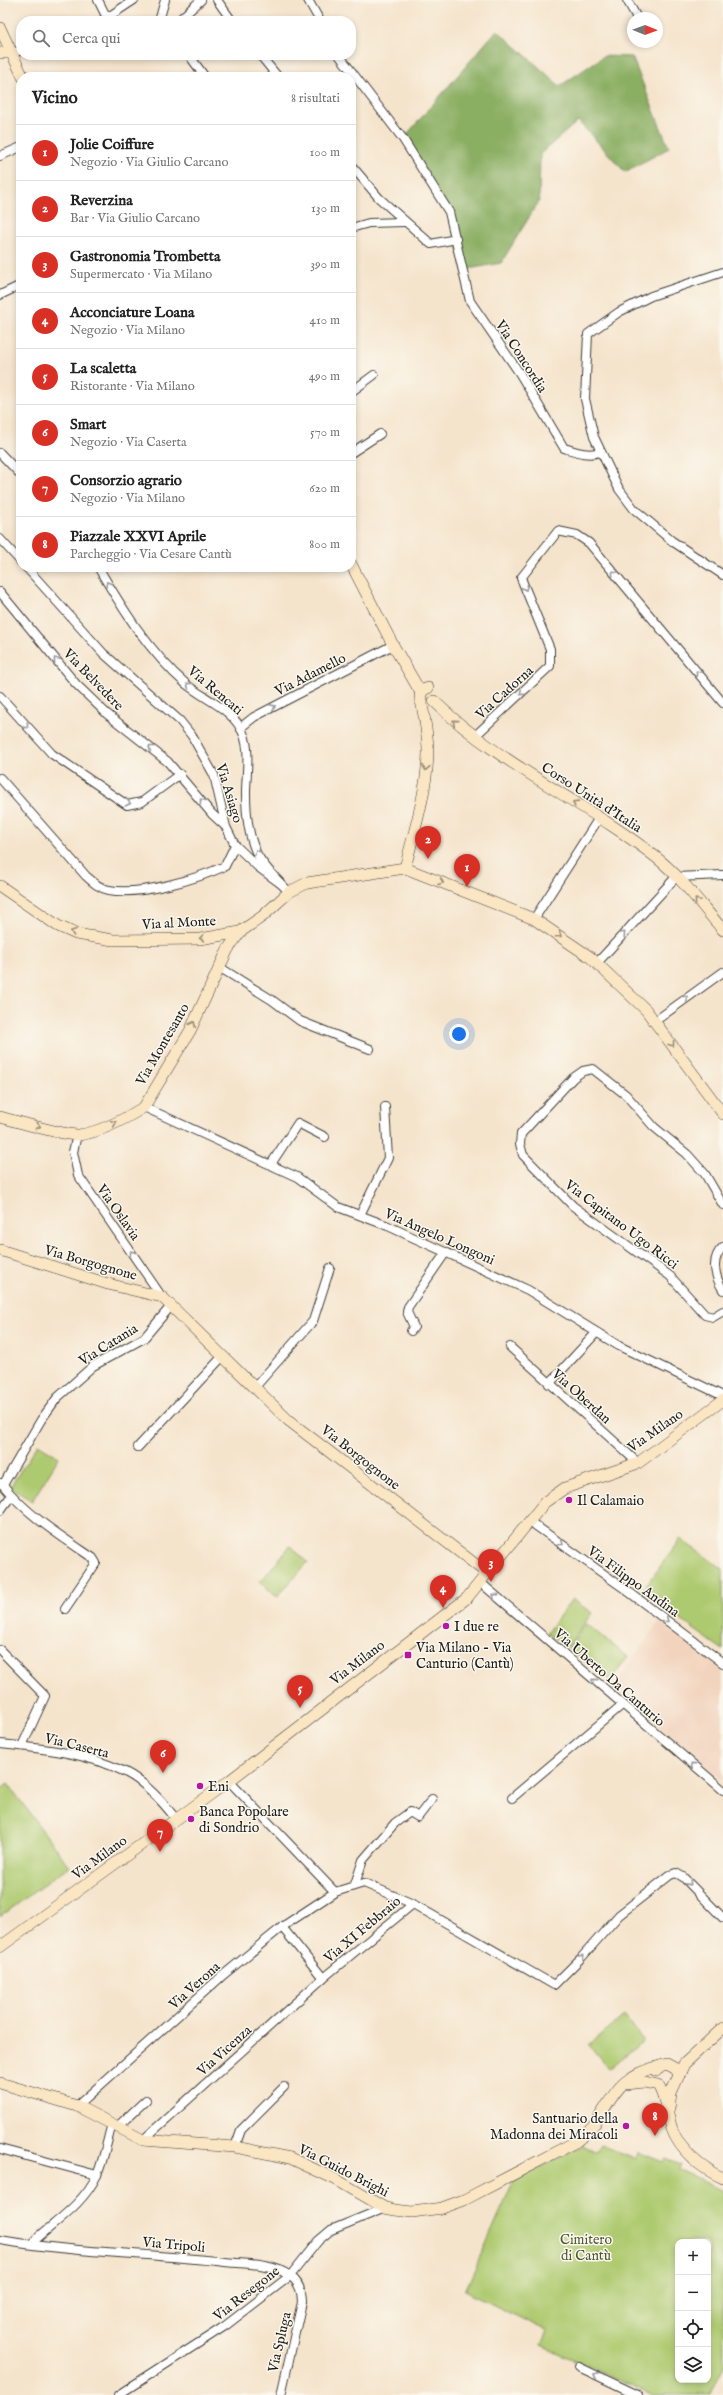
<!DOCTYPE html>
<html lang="it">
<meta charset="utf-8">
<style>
:root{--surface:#fff;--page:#f2f2f2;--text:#222;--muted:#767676;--line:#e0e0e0;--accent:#d93025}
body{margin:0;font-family:"IM FELL English",serif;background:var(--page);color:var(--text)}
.controls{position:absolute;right:12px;bottom:12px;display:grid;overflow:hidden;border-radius:8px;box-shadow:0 2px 6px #0003}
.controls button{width:36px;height:36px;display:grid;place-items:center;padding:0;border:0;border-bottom:1px solid var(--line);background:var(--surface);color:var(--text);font:20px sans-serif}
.compass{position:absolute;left:627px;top:12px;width:36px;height:36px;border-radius:50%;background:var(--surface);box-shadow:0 2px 6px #0003;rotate:91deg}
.you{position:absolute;left:459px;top:1034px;width:14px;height:14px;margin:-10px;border:3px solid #fff;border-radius:50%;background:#1a73e8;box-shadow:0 0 0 6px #1a73e833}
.badge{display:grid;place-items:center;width:26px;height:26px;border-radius:50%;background:var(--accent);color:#fff;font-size:13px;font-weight:700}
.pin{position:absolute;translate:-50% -33px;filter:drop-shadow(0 1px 2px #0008)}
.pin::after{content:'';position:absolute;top:21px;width:14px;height:12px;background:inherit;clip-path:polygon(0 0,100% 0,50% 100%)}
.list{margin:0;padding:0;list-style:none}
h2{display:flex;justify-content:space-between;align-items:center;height:52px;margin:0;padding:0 16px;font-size:17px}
h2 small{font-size:13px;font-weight:400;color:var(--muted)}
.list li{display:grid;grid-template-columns:26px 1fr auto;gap:12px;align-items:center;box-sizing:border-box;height:56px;padding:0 16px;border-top:1px solid var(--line)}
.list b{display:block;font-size:15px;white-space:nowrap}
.list p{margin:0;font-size:13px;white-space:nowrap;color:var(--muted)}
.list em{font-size:13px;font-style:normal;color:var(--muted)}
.icon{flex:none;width:22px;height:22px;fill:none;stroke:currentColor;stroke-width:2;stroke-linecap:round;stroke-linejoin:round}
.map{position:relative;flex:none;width:723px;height:2395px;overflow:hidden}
.search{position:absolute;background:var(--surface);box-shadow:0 2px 6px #0003;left:16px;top:16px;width:340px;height:44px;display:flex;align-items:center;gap:10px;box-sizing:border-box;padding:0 14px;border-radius:16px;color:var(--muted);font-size:15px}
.panel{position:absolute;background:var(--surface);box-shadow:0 2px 6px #0003;left:16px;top:72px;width:340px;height:500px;border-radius:16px}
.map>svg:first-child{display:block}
.built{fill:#f2d4be}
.green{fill:#aeca70;stroke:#657346;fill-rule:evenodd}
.forest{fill:#8aae62;stroke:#53653f}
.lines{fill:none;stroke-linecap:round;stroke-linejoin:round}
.street-casing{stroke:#3d3a36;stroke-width:10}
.secondary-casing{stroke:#3d3a36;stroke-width:12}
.street{stroke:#fff;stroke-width:8}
.secondary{stroke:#fbe6c4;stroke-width:11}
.oneway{stroke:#999}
.oneway2{stroke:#978b78}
.poi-dot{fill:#b5179e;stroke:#fbf7ec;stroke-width:1.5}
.labels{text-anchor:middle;stroke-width:3;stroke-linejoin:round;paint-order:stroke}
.street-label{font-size:14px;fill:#1c1c1c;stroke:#fbf7ec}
.poi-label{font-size:14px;fill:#1c1c1c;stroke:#fbf7ec;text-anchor:start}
.park-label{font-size:14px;fill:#4f5939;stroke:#fbf7ec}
</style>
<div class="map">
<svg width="723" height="2395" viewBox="0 0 723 2395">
<rect width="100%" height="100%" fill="#fbf7ec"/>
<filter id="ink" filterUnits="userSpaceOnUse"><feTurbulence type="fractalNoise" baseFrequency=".025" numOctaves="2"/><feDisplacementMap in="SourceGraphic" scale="8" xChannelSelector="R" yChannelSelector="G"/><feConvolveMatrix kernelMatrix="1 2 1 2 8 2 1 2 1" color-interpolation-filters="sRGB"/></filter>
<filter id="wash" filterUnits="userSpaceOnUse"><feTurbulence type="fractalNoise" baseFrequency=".012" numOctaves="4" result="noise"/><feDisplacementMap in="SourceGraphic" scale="16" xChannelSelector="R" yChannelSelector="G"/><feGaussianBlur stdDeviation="0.9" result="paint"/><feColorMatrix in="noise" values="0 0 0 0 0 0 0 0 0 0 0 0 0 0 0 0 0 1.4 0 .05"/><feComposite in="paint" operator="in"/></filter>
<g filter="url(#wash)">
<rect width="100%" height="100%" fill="#f5e4cc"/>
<path class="built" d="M659 1622 723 1670V1781L613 1688Z"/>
<g class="green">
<path d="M38 1444 59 1457 32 1501 10 1487Z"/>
<path d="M680 1539 723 1569V1650L642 1592Z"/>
<path d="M290 1546 308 1562 277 1597 260 1582Z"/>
<path d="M572 1599 592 1613 567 1647 547 1633Z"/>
<path d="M586 1624 628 1657 610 1680 568 1648Z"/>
<path d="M8 1784 69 1866 0 1917V1790Z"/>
<path d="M624 2016 644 2040 609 2069 589 2045Z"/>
<path d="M601 2145 635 2158 638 2152 663 2162 665 2158 680 2164 678 2170 723 2190V2366L710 2395H653L541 2345 547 2331 465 2291 514 2181 583 2146 597 2152ZM678 2242H708V2380H678Z"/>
</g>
<path class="forest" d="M497 30 560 86 604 56 632 57 669 148 625 172 578 121 540 154 539 201 501 263 463 270 449 212 403 139Z"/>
</g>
<g filter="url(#ink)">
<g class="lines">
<defs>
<g id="street">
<path d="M98 0 107 18"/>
<path d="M217 0 232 21"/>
<path d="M308 0 320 21"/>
<path d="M627 0 637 18"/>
<path d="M102 21 134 0"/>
<path d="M159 21 165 0"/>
<path d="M178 21 201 0"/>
<path d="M12 53 21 50"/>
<path d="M189 55 205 77"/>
<path d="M260 55 278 77"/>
<path d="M339 55 403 139 449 212 470 301 520 374 564 448C577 452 587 456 601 452"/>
<path d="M0 156 21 147"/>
<path d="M351 165 379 198 431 244 456 239"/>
<path d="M351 228 369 223 405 222"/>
<path d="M723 272 651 296 619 312 588 334 585 399 594 437 619 489 634 509 672 541 723 575"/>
<path d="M0 295 21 285"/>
<path d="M351 392 374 375"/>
<path d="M0 453 21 475"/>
<path d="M351 453 380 434"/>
<path d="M0 539 21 562"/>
<path d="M26 567 103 653 180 721 192 736 214 775 226 827 235 845 258 867 280 883"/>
<path d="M98 567C122 608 149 652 186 684 203 698 228 707 240 727 252 746 246 771 246 793 246 813 248 834 256 852 263 867 278 880 289 892"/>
<path d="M0 592 76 684 107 714 168 762 212 814 225 826"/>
<path d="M0 696 52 754 127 805 142 802 180 774"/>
<path d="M240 728 254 717 393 645"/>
<path d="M475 736 550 666V649L521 578 558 531 577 535 589 543 723 703"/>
<path d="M0 778 86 876C93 882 99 888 109 890 140 896 197 879 225 866L235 845"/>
<path d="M534 919 599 818"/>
<path d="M597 963 676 877 723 875"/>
<path d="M219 967 272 1000 300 1021 370 1049"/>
<path d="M655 1021 723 972"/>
<path d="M144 1107 297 1177 338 1207 388 1226 528 1290 619 1346 723 1396"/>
<path d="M77 1135 73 1152 78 1175 162 1297"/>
<path d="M271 1164 298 1123 325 1137"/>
<path d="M723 1205 705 1174 687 1154 654 1127 626 1095 593 1069 583 1071 573 1078 521 1134 520 1144 523 1155 573 1206 670 1276 705 1315 713 1317 723 1311"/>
<path d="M360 1215 388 1158 385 1107"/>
<path d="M723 1247C710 1259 715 1277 723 1290"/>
<path d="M411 1331 414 1327 407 1312 408 1307 446 1252"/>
<path d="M510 1347 638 1463"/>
<path d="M549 1384 596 1333"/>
<path d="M255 1387 313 1321 330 1268"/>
<path d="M138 1447 223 1356"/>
<path d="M0 1483 3 1485 41 1420 57 1398 93 1366 144 1338 171 1306"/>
<path d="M3 1485C27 1515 62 1537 93 1558L96 1563 65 1609"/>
<path d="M0 1511 11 1496"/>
<path d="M529 1521 625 1589 723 1663"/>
<path d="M481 1583 723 1790"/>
<path d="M0 1650 45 1696 22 1746"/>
<path d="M0 1744C40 1748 88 1753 125 1772 145 1782 162 1801 176 1819"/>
<path d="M229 1781 335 1892 364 1883 413 1904 554 1985 582 1957 619 1915 670 1875 676 1873 683 1877 723 1918"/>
<path d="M512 1798 622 1705"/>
<path d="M355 1884 363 1860 395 1823 410 1812 418 1817 432 1799"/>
<path d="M282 1927 323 1978 413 1904"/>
<path d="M77 2106 222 1976 282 1927 335 1892"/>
<path d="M117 2127 146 2100"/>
<path d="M143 2140 323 1978"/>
<path d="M235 2147 241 2130 284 2087"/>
<path d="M0 2149 97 2175"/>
<path d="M0 2240C74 2253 150 2253 225 2262 245 2264 273 2263 290 2276 299 2282 302 2292 302 2302L281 2395"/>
<path d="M31 2244C54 2222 83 2205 97 2175 104 2159 107 2141 112 2124"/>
<path d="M579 2367 638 2395"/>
<path d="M118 2395 225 2326 290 2276 318 2241 331 2230 385 2208"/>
</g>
<g id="secondary">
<path d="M0 28 23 77"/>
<path d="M0 53H12"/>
<path d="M351 564 393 645 421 693"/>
<path d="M434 701C499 765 586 802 657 858 682 878 702 906 723 930"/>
<path d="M405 868C414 832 427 791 428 753 428 734 424 714 420 696L423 690 428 688"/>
<path d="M0 886 58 926 76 934 113 940 200 939 240 932 263 916 289 892 307 883 405 868 534 919 590 957 646 1010 723 1114"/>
<path d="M0 1117C16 1121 65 1136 79 1135 101 1132 125 1119 144 1107L190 1031 228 949 240 932"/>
<path d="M0 1250 108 1284 162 1297 288 1420 488 1574"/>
<path d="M0 1947 229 1781 467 1598 545 1502 565 1488 638 1463 723 1400"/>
<path d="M656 2071 660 2066 667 2064 676 2069 679 2075"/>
<path d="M0 2083 77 2106 143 2140 235 2147 290 2158 335 2179 385 2208 395 2210 412 2212 442 2208 464 2200 577 2141C615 2112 604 2079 660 2066"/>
<path d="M625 2084 645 2082 658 2085C666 2099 667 2114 672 2129 680 2151 702 2169 723 2178"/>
<path d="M669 2109 671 2093 684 2064 723 2028"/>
</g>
</defs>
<use href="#street" class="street-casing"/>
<use href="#secondary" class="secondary-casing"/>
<use href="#street" class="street"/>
<use href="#secondary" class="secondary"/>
</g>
<defs><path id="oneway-chevron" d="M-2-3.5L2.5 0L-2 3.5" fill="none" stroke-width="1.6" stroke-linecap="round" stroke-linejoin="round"/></defs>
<g class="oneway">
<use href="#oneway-chevron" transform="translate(614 573) rotate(-130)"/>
<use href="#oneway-chevron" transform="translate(108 584) rotate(-120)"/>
<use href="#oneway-chevron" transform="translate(525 588) rotate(67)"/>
<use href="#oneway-chevron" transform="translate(56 660) rotate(-130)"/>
<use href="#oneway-chevron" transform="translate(698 673) rotate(-129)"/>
<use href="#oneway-chevron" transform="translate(189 685) rotate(-143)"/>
<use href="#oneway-chevron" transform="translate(522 693) rotate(138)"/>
<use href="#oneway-chevron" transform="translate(273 707) rotate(-27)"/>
<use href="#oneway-chevron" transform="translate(26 726) rotate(47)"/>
<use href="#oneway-chevron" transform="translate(151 748) rotate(-141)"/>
<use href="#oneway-chevron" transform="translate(202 801) rotate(-128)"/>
<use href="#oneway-chevron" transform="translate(128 803) rotate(13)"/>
<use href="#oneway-chevron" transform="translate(257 852) rotate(-117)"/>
<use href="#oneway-chevron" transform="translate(623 934) rotate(-47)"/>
<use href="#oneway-chevron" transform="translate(686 998) rotate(-36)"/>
<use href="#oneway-chevron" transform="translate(132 1253) rotate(-125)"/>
<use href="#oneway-chevron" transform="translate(561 1543) rotate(35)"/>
<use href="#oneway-chevron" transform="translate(495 1596) rotate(-139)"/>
<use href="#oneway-chevron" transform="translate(666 1620) rotate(37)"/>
<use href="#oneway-chevron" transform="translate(594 1681) rotate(-139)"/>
<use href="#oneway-chevron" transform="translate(693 1765) rotate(-140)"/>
<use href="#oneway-chevron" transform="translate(689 1883) rotate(48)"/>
<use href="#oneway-chevron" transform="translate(582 1957) rotate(-47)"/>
<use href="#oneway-chevron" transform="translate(596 2375) rotate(-155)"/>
</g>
<g class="oneway2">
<use href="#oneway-chevron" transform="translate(455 722) rotate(-140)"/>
<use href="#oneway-chevron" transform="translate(426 768) rotate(99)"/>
<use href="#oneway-chevron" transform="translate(575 803) rotate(-148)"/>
<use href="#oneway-chevron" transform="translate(441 882) rotate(22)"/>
<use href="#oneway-chevron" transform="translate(697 901) rotate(-131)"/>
<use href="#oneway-chevron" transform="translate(73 932) rotate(-160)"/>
<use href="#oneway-chevron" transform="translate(559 935) rotate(35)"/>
<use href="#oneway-chevron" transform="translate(202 938) rotate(174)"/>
<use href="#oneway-chevron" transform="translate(193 1024) rotate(-65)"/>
<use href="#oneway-chevron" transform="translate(672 1044) rotate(54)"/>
<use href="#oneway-chevron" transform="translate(114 1123) rotate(-25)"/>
<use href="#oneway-chevron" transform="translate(38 1126) rotate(13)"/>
</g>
</g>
<g class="poi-dot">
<circle cx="569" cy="1500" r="4"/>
<circle cx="446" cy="1626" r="4"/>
<rect x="404" y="1651" width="8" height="8" rx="2"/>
<circle cx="200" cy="1786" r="4"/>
<circle cx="191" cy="1819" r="4"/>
<circle cx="626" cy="2126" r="4"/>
</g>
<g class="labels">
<g class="street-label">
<text transform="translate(522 356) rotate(57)" y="5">Via Concordia</text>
<text transform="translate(310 674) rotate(-27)" y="5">Via Adamello</text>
<text transform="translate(94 679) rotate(46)" y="5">Via Belvedere</text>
<text transform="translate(216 690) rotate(40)" y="5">Via Rencati</text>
<text transform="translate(504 692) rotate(-42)" y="5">Via Cadorna</text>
<text transform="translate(230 793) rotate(73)" y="5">Via Asiago</text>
<text transform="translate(592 797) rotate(33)" y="5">Corso Unità d'Italia</text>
<text transform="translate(179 922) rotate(-3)" y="5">Via al Monte</text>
<text transform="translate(162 1044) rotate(-60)" y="5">Via Montesanto</text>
<text transform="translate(119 1212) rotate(55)" y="5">Via Oslavia</text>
<text transform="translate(622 1224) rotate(37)" y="5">Via Capitano Ugo Ricci</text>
<text transform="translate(440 1236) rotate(24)" y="5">Via Angelo Longoni</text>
<text transform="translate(91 1262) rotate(16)" y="5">Via Borgognone</text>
<text transform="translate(108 1344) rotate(-32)" y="5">Via Catania</text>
<text transform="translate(582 1396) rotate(42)" y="5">Via Oberdan</text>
<text transform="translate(655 1430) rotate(-35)" y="5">Via Milano</text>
<text transform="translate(361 1457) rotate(38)" y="5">Via Borgognone</text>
<text transform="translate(634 1581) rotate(36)" y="5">Via Filippo Andina</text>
<text transform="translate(357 1662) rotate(-37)" y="5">Via Milano</text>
<text transform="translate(610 1677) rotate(41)" y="5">Via Uberto Da Canturio</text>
<text transform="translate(77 1745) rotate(14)" y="5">Via Caserta</text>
<text transform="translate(99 1857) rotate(-36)" y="5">Via Milano</text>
<text transform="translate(362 1929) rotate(-40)" y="5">Via XI Febbraio</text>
<text transform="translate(194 1985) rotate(-42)" y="5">Via Verona</text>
<text transform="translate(224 2050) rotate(-42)" y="5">Via Vicenza</text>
<text transform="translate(344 2170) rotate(27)" y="5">Via Guido Brighi</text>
<text transform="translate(174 2244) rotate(5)" y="5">Via Tripoli</text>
<text transform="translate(246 2293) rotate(-38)" y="5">Via Resegone</text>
<text transform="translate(279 2342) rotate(-77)" y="5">Via Spluga</text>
</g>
<g class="poi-label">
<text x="577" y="1505">Il Calamaio</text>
<text x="454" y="1631">I due re</text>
<text x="416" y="1652">Via Milano - Via<tspan x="416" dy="16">Canturio (Cantù)</tspan></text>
<text x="208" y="1791">Eni</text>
<text x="199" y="1816">Banca Popolare<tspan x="199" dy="16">di Sondrio</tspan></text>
<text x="618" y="2123" text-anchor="end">Santuario della<tspan x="618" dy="16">Madonna dei Miracoli</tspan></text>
</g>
<g class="park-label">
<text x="586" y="2244">Cimitero<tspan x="586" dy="16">di Cantù</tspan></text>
</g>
</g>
</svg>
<div class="controls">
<button>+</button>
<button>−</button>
<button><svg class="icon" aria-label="locate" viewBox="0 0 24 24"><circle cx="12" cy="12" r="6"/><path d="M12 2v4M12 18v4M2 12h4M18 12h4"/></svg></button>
<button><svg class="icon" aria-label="layers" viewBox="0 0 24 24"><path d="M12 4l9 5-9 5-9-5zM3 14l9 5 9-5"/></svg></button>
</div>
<svg class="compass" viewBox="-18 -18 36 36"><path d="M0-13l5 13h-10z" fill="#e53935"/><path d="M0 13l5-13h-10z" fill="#767676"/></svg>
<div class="you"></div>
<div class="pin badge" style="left:467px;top:887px">1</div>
<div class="pin badge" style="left:428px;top:859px">2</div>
<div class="pin badge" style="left:491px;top:1582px">3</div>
<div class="pin badge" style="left:443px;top:1608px">4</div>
<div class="pin badge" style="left:300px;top:1708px">5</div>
<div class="pin badge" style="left:163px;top:1773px">6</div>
<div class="pin badge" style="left:160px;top:1852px">7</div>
<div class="pin badge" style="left:655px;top:2136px">8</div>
<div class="search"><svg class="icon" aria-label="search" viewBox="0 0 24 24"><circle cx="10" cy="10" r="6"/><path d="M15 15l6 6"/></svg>Cerca qui</div>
<section class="panel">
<h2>Vicino<small>8 risultati</small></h2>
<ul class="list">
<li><span class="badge">1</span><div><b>Jolie Coiffure</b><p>Negozio · Via Giulio Carcano</p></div><em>100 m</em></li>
<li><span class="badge">2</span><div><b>Reverzina</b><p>Bar · Via Giulio Carcano</p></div><em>130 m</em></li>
<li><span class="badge">3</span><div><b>Gastronomia Trombetta</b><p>Supermercato · Via Milano</p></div><em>390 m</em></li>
<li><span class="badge">4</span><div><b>Acconciature Loana</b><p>Negozio · Via Milano</p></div><em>410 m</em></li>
<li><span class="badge">5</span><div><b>La scaletta</b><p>Ristorante · Via Milano</p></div><em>490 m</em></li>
<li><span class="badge">6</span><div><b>Smart</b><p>Negozio · Via Caserta</p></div><em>570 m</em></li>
<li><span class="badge">7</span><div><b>Consorzio agrario</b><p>Negozio · Via Milano</p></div><em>620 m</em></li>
<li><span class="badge">8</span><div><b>Piazzale XXVI Aprile</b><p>Parcheggio · Via Cesare Cantù</p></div><em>800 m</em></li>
</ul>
</section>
</div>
